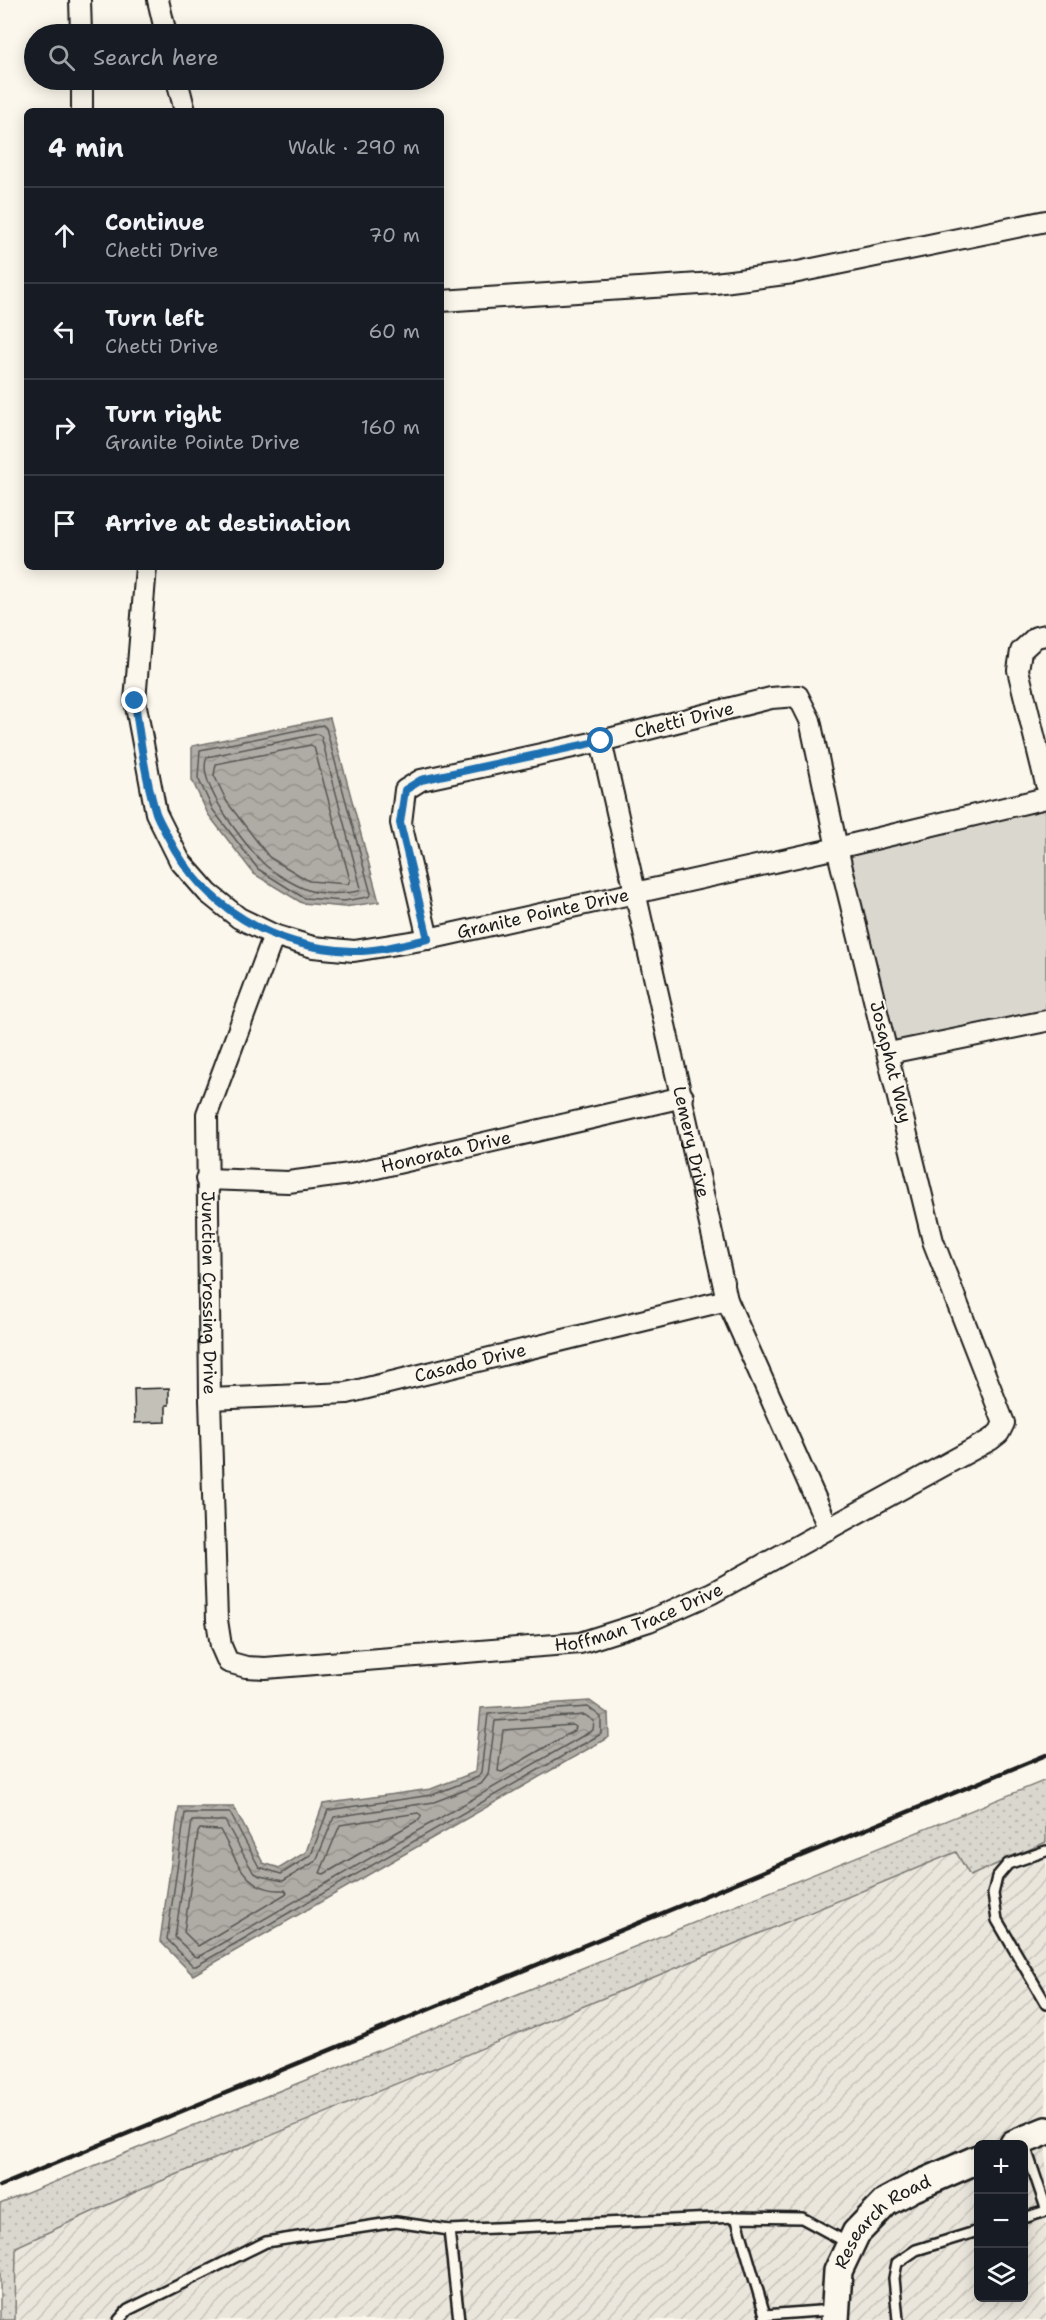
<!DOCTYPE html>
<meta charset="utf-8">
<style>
:root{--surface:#171b24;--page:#20242c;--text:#f1f3f6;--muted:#9ea1a6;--line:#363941}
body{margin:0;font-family:"Shantell Sans",sans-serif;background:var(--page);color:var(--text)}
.controls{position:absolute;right:18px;bottom:18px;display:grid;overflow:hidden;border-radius:9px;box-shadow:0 3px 15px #0003}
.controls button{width:54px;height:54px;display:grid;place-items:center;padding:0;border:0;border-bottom:2px solid var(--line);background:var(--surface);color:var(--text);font:30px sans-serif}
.stop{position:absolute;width:18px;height:18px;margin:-14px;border:4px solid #1f6fb2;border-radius:50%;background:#fff}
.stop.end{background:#1f6fb2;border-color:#fff;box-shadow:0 2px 6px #0008}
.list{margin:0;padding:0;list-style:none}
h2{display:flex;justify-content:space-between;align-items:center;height:78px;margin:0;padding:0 24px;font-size:26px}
h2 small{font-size:20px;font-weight:400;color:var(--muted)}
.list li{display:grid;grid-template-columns:39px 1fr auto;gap:18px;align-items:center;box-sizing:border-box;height:96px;padding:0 24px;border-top:2px solid var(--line)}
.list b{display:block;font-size:22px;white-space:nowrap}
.list p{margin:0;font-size:20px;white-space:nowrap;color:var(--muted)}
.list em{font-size:20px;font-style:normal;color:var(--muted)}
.icon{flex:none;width:33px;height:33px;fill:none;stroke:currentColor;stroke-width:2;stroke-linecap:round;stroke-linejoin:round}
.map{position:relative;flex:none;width:1046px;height:2320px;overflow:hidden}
.search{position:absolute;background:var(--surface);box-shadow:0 3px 15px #0003;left:24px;top:24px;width:420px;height:66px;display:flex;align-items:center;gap:15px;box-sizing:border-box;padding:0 21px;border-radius:33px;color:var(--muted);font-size:22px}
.panel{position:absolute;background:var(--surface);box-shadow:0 3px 15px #0003;left:24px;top:108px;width:420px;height:462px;border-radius:9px}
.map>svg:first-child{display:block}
.industrial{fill:url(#industrial-furrows);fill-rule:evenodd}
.grass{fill:url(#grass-dots);stroke:#7b7a75;stroke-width:1.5}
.park{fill:#dad7ce;stroke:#7b7a75;stroke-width:1.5}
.water{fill:url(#water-waves);stroke:#74726e;stroke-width:1.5}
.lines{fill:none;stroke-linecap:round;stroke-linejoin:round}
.shore{stroke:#575653;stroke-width:1.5}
.building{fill:#c3c0b8;stroke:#1c1c1c;stroke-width:1.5}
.lane-casing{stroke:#1c1c1c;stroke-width:14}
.street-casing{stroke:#1c1c1c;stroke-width:24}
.secondary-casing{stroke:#1c1c1c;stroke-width:32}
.lane{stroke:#fbf7ec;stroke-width:9}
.street{stroke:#fbf7ec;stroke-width:20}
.secondary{stroke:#fbf7ec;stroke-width:27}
.rail{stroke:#1c1c1c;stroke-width:4.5}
.route{stroke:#1f6fb2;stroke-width:8}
.labels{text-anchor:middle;stroke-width:4.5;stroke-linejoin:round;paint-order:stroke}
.street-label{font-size:18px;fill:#1c1c1c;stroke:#fbf7ec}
</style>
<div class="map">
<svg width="1046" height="2320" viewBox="0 0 1046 2320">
<defs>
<pattern id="industrial-furrows" width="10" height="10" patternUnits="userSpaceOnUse" patternTransform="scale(1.5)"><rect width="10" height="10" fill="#eae6dc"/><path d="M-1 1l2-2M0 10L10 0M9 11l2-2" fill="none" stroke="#c8c5bc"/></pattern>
<pattern id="grass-dots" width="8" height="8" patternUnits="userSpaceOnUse" patternTransform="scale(1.5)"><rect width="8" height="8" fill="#dad7ce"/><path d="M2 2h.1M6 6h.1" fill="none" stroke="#bab8b0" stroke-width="1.8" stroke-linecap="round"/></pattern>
<pattern id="water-waves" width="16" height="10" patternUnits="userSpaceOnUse" patternTransform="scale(1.5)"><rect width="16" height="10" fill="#afaca5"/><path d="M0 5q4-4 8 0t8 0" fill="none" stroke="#96938d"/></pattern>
</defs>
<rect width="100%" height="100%" fill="#fbf7ec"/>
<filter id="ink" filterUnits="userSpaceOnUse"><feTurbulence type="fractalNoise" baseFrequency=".0167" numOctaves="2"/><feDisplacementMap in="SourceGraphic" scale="12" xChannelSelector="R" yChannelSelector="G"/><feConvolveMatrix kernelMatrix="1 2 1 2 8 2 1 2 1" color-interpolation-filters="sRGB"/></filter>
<g filter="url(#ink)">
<path class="industrial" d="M1046 1842V2320H15L16 2247 142 2189 956 1851 970 1876ZM978 2144H1024V2298H978Z"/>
<path class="grass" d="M1046 1780V1842L970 1876 956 1852 142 2189 16 2247 15 2320H0V2204Z"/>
<path class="park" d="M1046 798V1021L889 1053 837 848Z"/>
<g class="water">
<path d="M330 718 379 902 344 907 302 903 254 874 208 814 192 780V746Z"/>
<path d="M590 1701 608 1714 609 1737 193 1975 160 1941 179 1807H234L263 1863 280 1868 306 1852 323 1804 431 1789 475 1772 481 1708Z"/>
</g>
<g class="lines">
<g class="shore">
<path d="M323 725 326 728 371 894 368 897 344 901 304 898 258 869 213 810 198 778 200 750Z"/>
<path d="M317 734 321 736 361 888 359 891C345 894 318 895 305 889 293 884 270 871 262 862 244 843 195 782 207 757Z"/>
<path d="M311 745 314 747 350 880 348 884 309 881 269 857 227 802 214 775 216 764Z"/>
<path d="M588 1707 601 1717V1734L196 1966H193L167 1939 185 1813H230L259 1867 281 1874 311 1855 328 1810 432 1795 478 1777 481 1772 488 1714Z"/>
<path d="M585 1715 594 1721 593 1730 198 1957 194 1956 175 1937 192 1821H225L253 1872 260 1876 283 1881 316 1861 334 1817 434 1802 481 1784 488 1775 495 1721Z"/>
<path d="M573 1725 576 1727 575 1730 502 1772 498 1771 503 1730Z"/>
<path d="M418 1813 421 1815 420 1819 324 1874 320 1873 340 1825Z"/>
<path d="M200 1829 220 1830C237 1860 244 1892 285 1890L287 1893 198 1946 184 1932 198 1832Z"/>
</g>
</g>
<path class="building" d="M169 1388V1405H166V1422L135 1423 134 1389Z"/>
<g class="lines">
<defs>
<g id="lane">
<path d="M1046 1851 1008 1864 997 1877 993 1894 997 1920 1046 2004"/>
<path d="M1024 2143 1046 2208"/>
<path d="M1024 2218 1046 2211"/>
<path d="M449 2230 459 2320"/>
<path d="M765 2315 736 2217 802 2218 848 2243"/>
<path d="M119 2320 128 2310 266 2242 396 2222 449 2230 736 2217"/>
<path d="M765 2320V2315L832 2310"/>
<path d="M898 2320 894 2278 897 2263 916 2250 978 2231"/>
</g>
<g id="street">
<path d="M80 0 81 34"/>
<path d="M158 0 166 34"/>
<path d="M82 80V111"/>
<path d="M177 80 185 111"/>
<path d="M441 301 715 283 793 273 1046 221"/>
<path id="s1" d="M146 567 135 701 156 813 180 861 208 893 239 918 274 935 313 947 354 951 428 939 837 848 1046 798"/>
<path d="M1046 635 1036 637 1021 651 1018 670 1046 784"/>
<path id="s2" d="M601 741 727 1300 829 1529"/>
<path id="s3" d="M274 935 207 1114 210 1399 217 1620 221 1646 228 1662 246 1667 265 1668 580 1643 649 1621 712 1593 990 1440 999 1433 1004 1423 933 1241 837 848 810 720 798 696 771 698 601 741 421 780 405 790 401 823 428 939"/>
<path d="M889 1053 1046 1021"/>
<path id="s4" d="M206 1179 288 1182 350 1174 683 1097"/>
<path id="s5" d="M210 1399 347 1393 727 1300"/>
</g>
<g id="secondary">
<path d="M1014 2144 1046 2131"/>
<path id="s6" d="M835 2320 838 2271 856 2233 886 2202 912 2188 978 2159"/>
</g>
</defs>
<use href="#lane" class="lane-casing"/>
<use href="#street" class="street-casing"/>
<use href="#secondary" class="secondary-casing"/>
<use href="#lane" class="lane"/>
<use href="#street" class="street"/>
<use href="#secondary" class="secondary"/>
<path class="rail" d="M0 2186 1046 1755"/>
</g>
</g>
<g class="lines" filter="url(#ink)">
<path class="route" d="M135 701C139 734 146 781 156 813 159 821 164 829 168 837 204 908 273 948 352 951 377 952 404 944 428 939L400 823 405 790 421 780 601 741"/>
</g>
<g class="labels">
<g class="street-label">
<text transform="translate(684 720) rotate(-14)" y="6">Chetti Drive</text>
<text dy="6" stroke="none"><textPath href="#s1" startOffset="698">Granite Pointe Drive</textPath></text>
<text transform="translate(891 1062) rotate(76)" y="6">Josaphat Way</text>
<text dy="6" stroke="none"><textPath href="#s2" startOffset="411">Lemery Drive</textPath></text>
<text dy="6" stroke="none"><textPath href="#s4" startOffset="243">Honorata Drive</textPath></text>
<text dy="6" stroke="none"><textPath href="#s3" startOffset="370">Junction Crossing Drive</textPath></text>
<text dy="6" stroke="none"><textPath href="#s5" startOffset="264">Casado Drive</textPath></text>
<text dy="6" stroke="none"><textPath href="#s3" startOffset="1158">Hoffman Trace Drive</textPath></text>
<text dy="6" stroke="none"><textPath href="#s6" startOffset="118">Research Road</textPath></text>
</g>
</g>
</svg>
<div class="controls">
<button>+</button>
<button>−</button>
<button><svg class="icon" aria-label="layers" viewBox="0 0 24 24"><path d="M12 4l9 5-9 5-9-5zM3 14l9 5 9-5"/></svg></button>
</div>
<div class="stop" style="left:601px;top:741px"></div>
<div class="stop end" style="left:135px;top:701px"></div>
<div class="search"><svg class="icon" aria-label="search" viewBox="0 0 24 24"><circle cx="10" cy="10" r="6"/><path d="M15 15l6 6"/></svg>Search here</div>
<section class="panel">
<h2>4 min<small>Walk · 290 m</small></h2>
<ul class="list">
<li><svg class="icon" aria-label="ahead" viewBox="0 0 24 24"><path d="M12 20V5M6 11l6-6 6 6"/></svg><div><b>Continue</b><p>Chetti Drive</p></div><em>70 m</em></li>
<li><svg class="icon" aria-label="left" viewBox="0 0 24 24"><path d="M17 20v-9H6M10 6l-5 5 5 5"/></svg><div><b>Turn left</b><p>Chetti Drive</p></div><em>60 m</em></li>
<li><svg class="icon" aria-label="right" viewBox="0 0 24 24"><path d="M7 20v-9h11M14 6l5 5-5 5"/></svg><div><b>Turn right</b><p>Granite Pointe Drive</p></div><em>160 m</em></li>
<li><svg class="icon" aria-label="arrive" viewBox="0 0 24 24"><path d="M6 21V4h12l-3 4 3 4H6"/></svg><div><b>Arrive at destination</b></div></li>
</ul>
</section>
</div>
